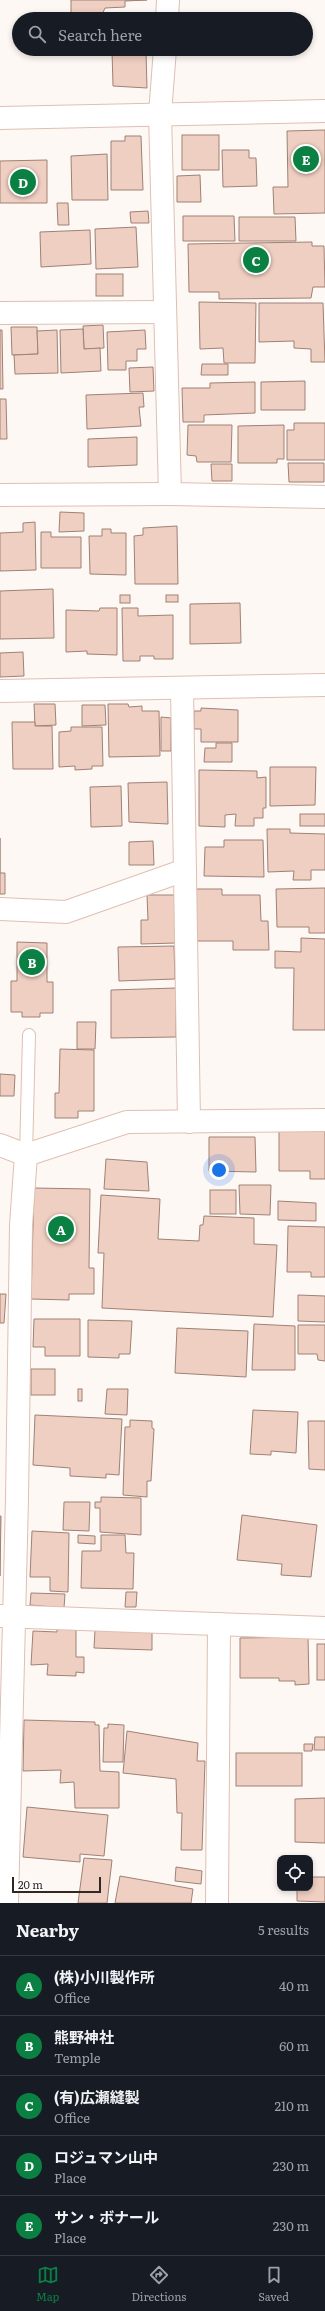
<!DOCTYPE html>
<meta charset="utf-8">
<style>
:root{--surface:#171b24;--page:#20242c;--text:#f1f3f6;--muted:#9ea1a6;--line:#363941;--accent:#0b8043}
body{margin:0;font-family:Literata,"Noto Sans JP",serif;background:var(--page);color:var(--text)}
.controls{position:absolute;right:12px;bottom:12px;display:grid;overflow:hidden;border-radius:8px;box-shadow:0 2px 6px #0003}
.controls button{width:36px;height:36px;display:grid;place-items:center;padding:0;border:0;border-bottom:1px solid var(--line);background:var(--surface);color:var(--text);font:20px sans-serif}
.scale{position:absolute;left:12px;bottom:10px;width:89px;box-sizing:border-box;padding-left:4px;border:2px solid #332722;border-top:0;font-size:11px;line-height:14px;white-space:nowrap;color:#332722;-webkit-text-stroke:3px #fff;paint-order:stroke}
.you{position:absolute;left:219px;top:1170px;width:14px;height:14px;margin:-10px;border:3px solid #fff;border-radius:50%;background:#1a73e8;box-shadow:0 0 0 6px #1a73e833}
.badge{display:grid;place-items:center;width:26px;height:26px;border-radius:50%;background:var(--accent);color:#fff;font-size:13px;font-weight:700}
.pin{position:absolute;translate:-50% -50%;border:2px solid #fff;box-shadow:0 1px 4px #0006}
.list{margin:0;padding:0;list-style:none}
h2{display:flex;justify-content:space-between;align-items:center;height:52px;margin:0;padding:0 16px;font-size:17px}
h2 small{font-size:13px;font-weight:400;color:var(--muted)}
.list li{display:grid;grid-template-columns:26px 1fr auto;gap:12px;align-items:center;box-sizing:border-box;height:60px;padding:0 16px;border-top:1px solid var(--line)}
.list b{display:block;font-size:15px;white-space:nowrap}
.list p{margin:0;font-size:13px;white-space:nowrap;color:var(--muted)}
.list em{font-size:13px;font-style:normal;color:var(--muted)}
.icon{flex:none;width:22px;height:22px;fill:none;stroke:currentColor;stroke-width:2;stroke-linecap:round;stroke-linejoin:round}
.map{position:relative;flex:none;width:325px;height:1903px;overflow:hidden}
.search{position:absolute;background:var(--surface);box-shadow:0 2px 6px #0003;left:12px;right:12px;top:12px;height:44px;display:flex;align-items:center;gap:10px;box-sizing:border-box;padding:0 14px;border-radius:22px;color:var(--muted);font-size:15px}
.sheet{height:352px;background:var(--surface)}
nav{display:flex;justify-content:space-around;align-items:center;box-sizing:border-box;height:56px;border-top:1px solid var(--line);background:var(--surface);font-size:11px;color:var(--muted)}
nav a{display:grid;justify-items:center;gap:2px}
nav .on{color:var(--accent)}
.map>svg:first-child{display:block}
.building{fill:#efcfc1;stroke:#9f8175}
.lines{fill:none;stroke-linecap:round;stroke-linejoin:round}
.lane-casing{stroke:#dfbfb2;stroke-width:14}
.street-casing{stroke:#dfbfb2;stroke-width:24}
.lane{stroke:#fff;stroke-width:12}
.street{stroke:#fff;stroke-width:22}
</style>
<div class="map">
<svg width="325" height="1903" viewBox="0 0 325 1903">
<rect width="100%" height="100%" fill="#fef8f5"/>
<g class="building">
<path d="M71 0H147L125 1V7L105 8 100 19H71Z"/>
<path d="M112 51H146L147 88 113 86Z"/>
<path d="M325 130V213L274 214 273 187H288L287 131Z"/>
<rect x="182" y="135" width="37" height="35"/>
<path d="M125 136H141L143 190H111V141H125Z"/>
<path d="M222 150H249V158H256L257 186 223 187Z"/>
<path d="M107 154 108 200H72L71 156Z"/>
<path d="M47 160V203H0V161Z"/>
<path d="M200 175 201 202H177V176Z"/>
<path d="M57 203H68L69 225H58Z"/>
<path d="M148 211 149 223H131L130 212Z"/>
<path d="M183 216H234L235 241H183Z"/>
<path d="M239 217H295L296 241H239Z"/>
<path d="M136 227 138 267 96 269 95 229Z"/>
<path d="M90 230 91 264 41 267 40 232Z"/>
<path d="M312 242V246H324L325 287H313L311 298 219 299V292H189L188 244Z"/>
<rect x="96" y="274" width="27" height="22"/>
<path d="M199 302 256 303 255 363H224L223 348 200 349Z"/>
<path d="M259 303H323L325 362H311V349L294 348V341L259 342Z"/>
<path d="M103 325 104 348 84 349 83 326Z"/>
<path d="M11 327H37L38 354 12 355Z"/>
<path d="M83 329 84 349 100 348 101 371 61 373 60 330Z"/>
<path d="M0 330H2L3 389H0Z"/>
<path d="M57 330 58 373 15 374 14 355 38 354 37 331Z"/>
<path d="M145 330 146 349H137V361H126V370H108L107 332Z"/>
<path d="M202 364H228V375H201Z"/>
<path d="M153 367 154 391 130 392 129 368Z"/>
<path d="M305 381V410H261V382Z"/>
<path d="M255 382V413L204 415V422H183L182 388H210V383Z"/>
<path d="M143 393 144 407H139L141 426 87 429 86 395Z"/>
<path d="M0 399H6L7 439H0Z"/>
<path d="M294 423H325V460H287V430H294Z"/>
<path d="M188 425H232L231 462H197L196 456 187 455Z"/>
<path d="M284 425V459H277V463H238V426Z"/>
<path d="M137 437V465L88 467V439Z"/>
<path d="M288 463H324V482H289Z"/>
<path d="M211 464H232V481H212Z"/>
<path d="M60 512 84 513V531L59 532Z"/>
<path d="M35 522 36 570 0 571V533L23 532V523Z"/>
<path d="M177 526 178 584H135L134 536 143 535V528Z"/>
<path d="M102 529H111V533H126V575L90 574 89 536H102Z"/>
<path d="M41 532H51V537H81V568H41Z"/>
<path d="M53 589 54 638 0 639V591Z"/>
<rect x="120" y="595" width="10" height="8"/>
<rect x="166" y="595" width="12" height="7"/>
<path d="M240 603 241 643 190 644V604Z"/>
<path d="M100 608H117V655L87 654V651L66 652V610L99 611Z"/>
<path d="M122 608H138V616L173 615V659H154V656H140V661H123Z"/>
<path d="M23 652 24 676 0 677V653Z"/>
<path d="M34 704H55L56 725 35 726Z"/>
<path d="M108 704H128L129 707 142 706V711H159L160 756 109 757Z"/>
<path d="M82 705H105L106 725 82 726Z"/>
<path d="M201 708 238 710V742H201V729H194V711H201Z"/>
<path d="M161 717 171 718V751H161Z"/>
<path d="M12 722H35V726H52L53 769H13Z"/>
<path d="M71 727H102L103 766H92V769L75 770V766L59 767V732L71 731Z"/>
<path d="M216 743H232V762H204L205 748H216Z"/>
<path d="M270 767H316L315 805 270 806Z"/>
<path d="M199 770 257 771V778L266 777V808H263V818H254V826H235L236 814 225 815V827L199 826Z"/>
<path d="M167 782 168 824 129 822 128 783Z"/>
<path d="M121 786 122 826 91 827 90 787Z"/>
<rect x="300" y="814" width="25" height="12"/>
<path d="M267 829H290V833L325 834V870H311V880H293L294 871 268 872Z"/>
<path d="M0 838V873H5V894H0Z"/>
<path d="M224 840H263L264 877 204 876 205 847H224Z"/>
<path d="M153 841 154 865H129V842Z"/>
<path d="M325 888V933H309V927H277L276 889Z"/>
<path d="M196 889H222V895H260L261 921H268L269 950H233V941H197Z"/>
<path d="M147 895H176V943L141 944V920H148Z"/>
<path d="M301 938 325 939V1030H293L294 968H275V951L301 952Z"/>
<path d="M17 942 47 943V982H53V1013H40V1017H22V1012H11V981H17Z"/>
<path d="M174 946 175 979 119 981 118 947Z"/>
<path d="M176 988V1037L111 1038V990Z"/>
<path d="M77 1022H96L95 1049H77Z"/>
<path d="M60 1049 94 1050V1111H78V1118H55V1093H59Z"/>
<path d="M0 1074 15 1075 14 1096H0Z"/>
<path d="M279 1130H325V1179H310V1171H279Z"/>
<path d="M209 1137H255L256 1172 209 1171Z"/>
<path d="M106 1159 147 1162 149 1191 104 1189Z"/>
<path d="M239 1185H271L270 1215 240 1214Z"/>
<path d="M34 1188 90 1189 89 1268H94V1294H69V1300L31 1299Z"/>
<rect x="210" y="1190" width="26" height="24"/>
<path d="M101 1195 160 1199 158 1239 199 1241 200 1225H203L204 1216 254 1218V1244L277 1245 273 1317 102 1308 104 1253H98Z"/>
<path d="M278 1201 316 1203V1221L278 1220Z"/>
<path d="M288 1226 325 1227V1277H311V1272H287Z"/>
<path d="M0 1294H6L4 1323H0Z"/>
<path d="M298 1295 325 1296V1322L298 1321Z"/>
<path d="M34 1319H80V1356H45V1347H33Z"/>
<path d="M88 1320 132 1321 130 1354H119V1358L88 1357Z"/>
<path d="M254 1324 295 1326V1370H252Z"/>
<path d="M298 1325H325V1361L318 1360 317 1354H298Z"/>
<path d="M177 1328 248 1331 246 1377 175 1373Z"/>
<rect x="31" y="1369" width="24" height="26"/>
<rect x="78" y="1389" width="4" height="12"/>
<path d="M107 1389H128L127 1415 105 1414Z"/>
<path d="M253 1410 298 1412 296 1453 271 1451V1455L250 1454Z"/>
<path d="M35 1415 122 1419 119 1475 106 1474V1478L70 1476V1468L33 1465Z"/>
<path d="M130 1420 152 1421V1428L154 1429 151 1481H147V1497L123 1495 125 1427H130Z"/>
<path d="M308 1421H325V1470L309 1469Z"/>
<path d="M101 1497 141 1498V1535L100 1532V1508H95V1502H101Z"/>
<path d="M64 1502H90L89 1531 63 1530Z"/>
<path d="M242 1515 317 1525 311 1577 281 1575 282 1564 237 1560Z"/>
<path d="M0 1516H1L0 1576Z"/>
<path d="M32 1531 69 1533 68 1592 50 1591V1577H30Z"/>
<path d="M78 1535 95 1536V1544L78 1543Z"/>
<path d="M101 1535H125L126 1553H134L133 1589 81 1588 82 1551H101Z"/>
<path d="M126 1592H137L136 1607H125Z"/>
<path d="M31 1593 65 1594 64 1608 30 1605Z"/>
<path d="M57 1627H76V1657H84V1673L76 1672V1676L47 1675 48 1664 31 1665 33 1631 57 1632Z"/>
<path d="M95 1630 152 1632V1650L94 1648Z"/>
<path d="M308 1637 309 1684 295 1685V1681H279V1678H240V1638Z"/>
<rect x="317" y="1644" width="8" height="36"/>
<path d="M24 1720 95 1722V1725H99L100 1771 119 1772V1808H75L74 1782 60 1783 61 1770 23 1771Z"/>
<path d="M108 1724 124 1725 123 1762H103L104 1728H108Z"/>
<path d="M127 1731 198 1743 197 1761H205L202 1850H181L182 1813H177L176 1779 123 1773Z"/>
<path d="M315 1737H325V1750H314Z"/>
<path d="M304 1744H313L312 1751H304Z"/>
<rect x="236" y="1753" width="66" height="33"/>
<path d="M325 1798V1843L295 1842V1799Z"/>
<path d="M27 1807 108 1815 104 1856 80 1854V1862L23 1857Z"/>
<path d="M84 1858 112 1860 107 1903H78Z"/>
<path d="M176 1867 202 1871 201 1884 175 1881Z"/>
<path d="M120 1876 193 1889 191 1903H115Z"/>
<path d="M310 1877H325V1902L297 1901V1888H310Z"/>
</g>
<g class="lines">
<defs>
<path id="lane" d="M26 1155 29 1035"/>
<g id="street">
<path d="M167 19 168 0"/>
<path d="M165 49 160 114 170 494 325 497"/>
<path d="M0 118 325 111"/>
<path d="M0 313 165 312"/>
<path d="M0 495 170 494"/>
<path d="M182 688 189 1122"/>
<path d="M0 691 325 685"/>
<path d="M0 909 66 912 185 870"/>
<path d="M0 1145 26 1155 127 1122 325 1120"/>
<path d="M0 1616 325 1628"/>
<path d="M7 1903 17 1499 21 1225 26 1155"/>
<path d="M217 1903 219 1624"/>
</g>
</defs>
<use href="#lane" class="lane-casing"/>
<use href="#street" class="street-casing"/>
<use href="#lane" class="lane"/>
<use href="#street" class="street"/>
</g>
</svg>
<div class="controls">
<button><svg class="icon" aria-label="locate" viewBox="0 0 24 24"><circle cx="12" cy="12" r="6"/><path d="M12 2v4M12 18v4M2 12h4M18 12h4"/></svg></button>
</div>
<div class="scale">20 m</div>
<div class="you"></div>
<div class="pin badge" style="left:61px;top:1229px">A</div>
<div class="pin badge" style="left:32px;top:962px">B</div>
<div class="pin badge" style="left:256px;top:260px">C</div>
<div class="pin badge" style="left:23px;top:182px">D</div>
<div class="pin badge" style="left:306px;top:159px">E</div>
<div class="search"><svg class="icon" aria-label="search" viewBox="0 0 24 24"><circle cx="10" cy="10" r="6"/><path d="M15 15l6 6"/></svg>Search here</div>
</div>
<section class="sheet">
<h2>Nearby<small>5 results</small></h2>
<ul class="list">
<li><span class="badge">A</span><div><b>(株)小川製作所</b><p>Office</p></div><em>40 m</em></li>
<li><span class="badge">B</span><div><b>熊野神社</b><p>Temple</p></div><em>60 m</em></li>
<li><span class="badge">C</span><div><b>(有)広瀬縫製</b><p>Office</p></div><em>210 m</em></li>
<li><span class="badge">D</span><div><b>ロジュマン山中</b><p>Place</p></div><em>230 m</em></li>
<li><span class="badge">E</span><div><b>サン・ボナール</b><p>Place</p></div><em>230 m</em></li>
</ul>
</section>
<nav>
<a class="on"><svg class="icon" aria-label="map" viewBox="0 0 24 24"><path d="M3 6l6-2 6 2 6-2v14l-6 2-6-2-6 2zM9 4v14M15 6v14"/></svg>Map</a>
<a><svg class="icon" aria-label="directions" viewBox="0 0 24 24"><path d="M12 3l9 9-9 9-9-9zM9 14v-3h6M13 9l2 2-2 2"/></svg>Directions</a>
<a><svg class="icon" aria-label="saved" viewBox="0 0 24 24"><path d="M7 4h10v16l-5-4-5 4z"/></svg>Saved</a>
</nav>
